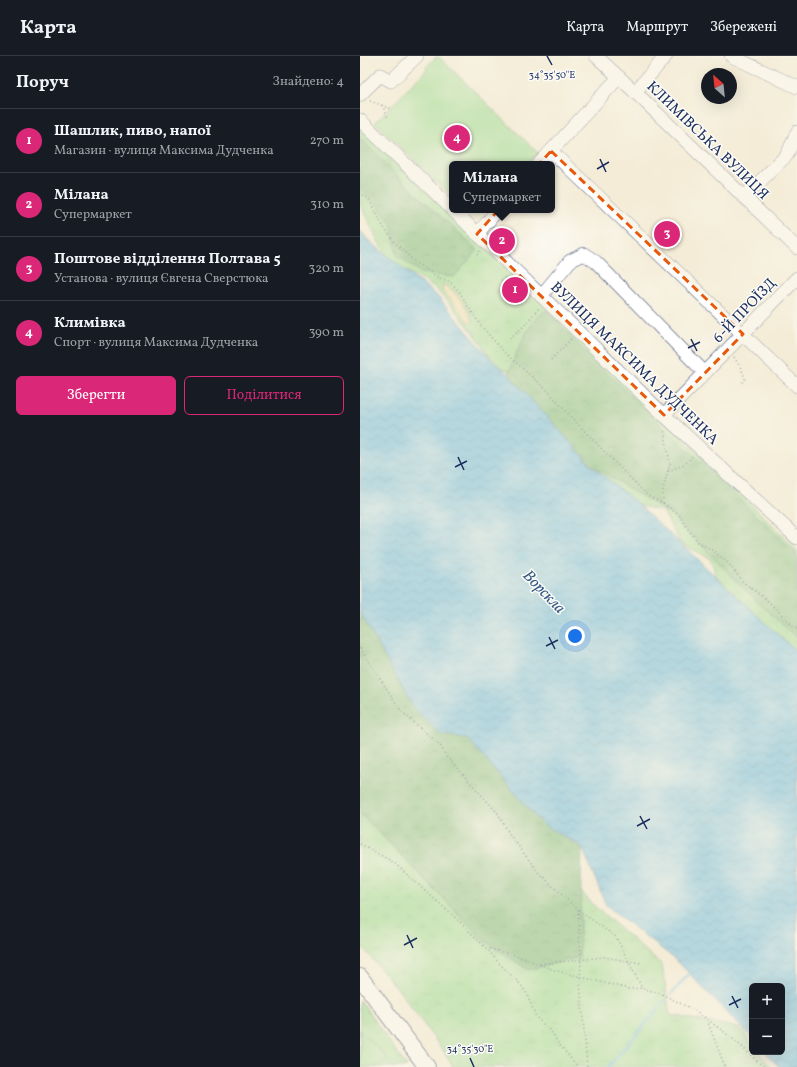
<!DOCTYPE html>
<html lang="uk">
<meta charset="utf-8">
<style>
:root{--surface:#171b24;--page:#242831;--text:#f1f3f6;--muted:#9ea1a6;--line:#363941;--accent:#db2777}
body{margin:0;font-family:Vollkorn,serif;background:var(--page);color:var(--text)}
.controls{position:absolute;right:12px;bottom:12px;display:grid;overflow:hidden;border-radius:6px;box-shadow:0 4px 16px #0002}
.controls button{width:36px;height:36px;display:grid;place-items:center;padding:0;border:0;border-bottom:1px solid var(--line);background:var(--surface);color:var(--text);font:20px sans-serif}
.compass{position:absolute;left:341px;top:12px;width:36px;height:36px;border-radius:50%;background:var(--surface);box-shadow:0 4px 16px #0002;rotate:333deg}
.you{position:absolute;left:215px;top:580px;width:14px;height:14px;margin:-10px;border:3px solid #fff;border-radius:50%;background:#1a73e8;box-shadow:0 0 0 6px #1a73e833}
.badge{display:grid;place-items:center;width:26px;height:26px;border-radius:50%;background:var(--accent);color:#fff;font-size:13px;font-weight:700}
.pin{position:absolute;translate:-50% -50%;border:2px solid #fff;box-shadow:0 1px 4px #0006}
.popup{position:absolute;left:89px;top:105px;width:106px;height:52px;box-sizing:border-box;display:grid;place-content:center;border-radius:6px;background:var(--surface);filter:drop-shadow(0 1px 3px #0005);font-size:13px;white-space:nowrap;color:var(--muted)}
.popup b{font-size:15px;color:var(--text)}
.popup::after{content:'';position:absolute;left:50%;top:100%;margin-left:-8px;border:8px solid transparent;border-top-color:var(--surface)}
.list{margin:0;padding:0;list-style:none}
h2{display:flex;justify-content:space-between;align-items:center;height:52px;margin:0;padding:0 16px;font-size:17px}
h2 small{font-size:13px;font-weight:400;color:var(--muted)}
.list li{display:grid;grid-template-columns:26px 1fr auto;gap:12px;align-items:center;box-sizing:border-box;height:64px;padding:0 16px;border-top:1px solid var(--line)}
.list b{display:block;font-size:15px;white-space:nowrap}
.list p{margin:0;font-size:13px;white-space:nowrap;color:var(--muted)}
.list em{font-size:13px;font-style:normal;color:var(--muted)}
.actions{display:flex;gap:8px;padding:12px 16px}
.actions a{flex:1;padding:9px 0;border:1px solid var(--accent);border-radius:6px;text-align:center;font-size:14px;color:var(--accent)}
.actions .main{background:var(--accent);color:#fff}
.map{position:relative;flex:none;width:437px;height:1011px;overflow:hidden}
header{display:flex;align-items:center;gap:24px;box-sizing:border-box;height:56px;padding:0 20px;background:var(--surface);border-bottom:1px solid var(--line)}
header strong{font-size:19px}
nav{display:flex;gap:22px;margin-inline-start:auto;font-size:14px}
main{display:flex}
aside{flex:1;background:var(--surface)}
.map>svg:first-child{display:block}
.grass{fill:url(#grass-tufts);stroke:#5a8578}
.forest{fill:url(#forest-crowns);stroke:#4a756e}
.sand{fill:url(#sand-dots);stroke:#84847e}
.park{fill:#98db93;stroke:#5a8578}
.water{fill:url(#water-waves);stroke:#4376a2}
.lines{fill:none;stroke-linecap:round;stroke-linejoin:round}
.stream{stroke:#6bbde7;stroke-width:2.5}
.minor-casing{stroke:#3c4b70;stroke-width:14}
.major-casing{stroke:#3c4b70;stroke-width:18}
.path{stroke:#3c4b70;stroke-width:1.5;stroke-dasharray:1 3;stroke-linecap:butt}
.minor{stroke:#fff;stroke-width:13}
.major{stroke:#fff;stroke-width:16}
.marked{fill:none;stroke:#e8590c;stroke-width:3;stroke-dasharray:8 5;stroke-linejoin:round}
.ticks{fill:none;stroke:#1b2f5e;stroke-width:1.5}
.labels{text-anchor:middle;stroke-width:3;stroke-linejoin:round;paint-order:stroke}
.street-label{font-size:15px;fill:#1b2f5e;stroke:#fdfcf7}
.water-label{font-size:16px;font-style:italic;fill:#335a87;stroke:#fdfcf7}
.ticks-label{font-size:10px;text-anchor:middle;fill:#1b2f5e;stroke:#fdfcf7;stroke-width:3;stroke-linejoin:round;paint-order:stroke}
</style>
<header>
<strong>Карта</strong>
<nav><a>Карта</a><a>Маршрут</a><a>Збережені</a></nav>
</header>
<main>
<aside>
<h2>Поруч<small>Знайдено: 4</small></h2>
<ul class="list">
<li><span class="badge">1</span><div><b>Шашлик, пиво, напої</b><p>Магазин · вулиця Максима Дудченка</p></div><em>270 m</em></li>
<li><span class="badge">2</span><div><b>Мілана</b><p>Супермаркет</p></div><em>310 m</em></li>
<li><span class="badge">3</span><div><b>Поштове відділення Полтава 5</b><p>Установа · вулиця Євгена Сверстюка</p></div><em>320 m</em></li>
<li><span class="badge">4</span><div><b>Климівка</b><p>Спорт · вулиця Максима Дудченка</p></div><em>390 m</em></li>
</ul>
<div class="actions"><a class="main">Зберегти</a><a>Поділитися</a></div>
</aside>
<div class="map">
<svg width="437" height="1011" viewBox="0 0 437 1011">
<defs>
<pattern id="grass-tufts" width="24" height="20" patternUnits="userSpaceOnUse"><rect width="24" height="20" fill="#98db93"/><path d="M3 7l-1-3M5 7V3M7 7l1-3M15 17l-1-3M17 17v-4M19 17l1-3" fill="none" stroke="#82bc81"/></pattern>
<pattern id="forest-crowns" width="20" height="18" patternUnits="userSpaceOnUse"><rect width="20" height="18" fill="#7abb7d"/><path d="M2 6a3 3 0 1 1 6 0M12 15a3 3 0 1 1 6 0" fill="none" stroke="#63986a"/></pattern>
<pattern id="sand-dots" width="8" height="8" patternUnits="userSpaceOnUse"><rect width="8" height="8" fill="#eeda9e"/><path d="M2 2h.1M6 6h.1" fill="none" stroke="#ccbb8a" stroke-width="1.8" stroke-linecap="round"/></pattern>
<pattern id="water-waves" width="16" height="10" patternUnits="userSpaceOnUse"><rect width="16" height="10" fill="#6bbde7"/><path d="M0 5q4-4 8 0t8 0" fill="none" stroke="#579abe"/></pattern>
</defs>
<rect width="100%" height="100%" fill="#fdfcf7"/>
<filter id="ink" filterUnits="userSpaceOnUse"><feTurbulence type="fractalNoise" baseFrequency=".025" numOctaves="2"/><feDisplacementMap in="SourceGraphic" scale="8" xChannelSelector="R" yChannelSelector="G"/><feConvolveMatrix kernelMatrix="1 2 1 2 8 2 1 2 1" color-interpolation-filters="sRGB"/></filter>
<filter id="wash" filterUnits="userSpaceOnUse"><feTurbulence type="fractalNoise" baseFrequency=".012" numOctaves="4" result="noise"/><feDisplacementMap in="SourceGraphic" scale="16" xChannelSelector="R" yChannelSelector="G"/><feGaussianBlur stdDeviation="0.9" result="paint"/><feColorMatrix in="noise" values="0 0 0 0 0 0 0 0 0 0 0 0 0 0 0 0 0 1.4 0 .05"/><feComposite in="paint" operator="in"/></filter>
<g filter="url(#wash)">
<rect width="100%" height="100%" fill="#f4ecd7"/>
<g class="grass">
<path d="M0 72 354 412 437 494V595L408 575 358 527 351 503 321 488 303 455 281 450 263 438 231 409 150 315 136 310 116 280 94 253 76 233 64 225 31 206 18 185 0 148Z"/>
<path d="M0 757 125 885 219 901 221 835 231 847 302 909 310 959 380 972 392 988V996H398L411 1011H93L87 1000 41 937 0 888Z"/>
<path d="M0 944 47 1011H0Z"/>
</g>
<g class="forest">
<path d="M0 82 50 132 118 194 94 221 61 217 37 199 31 166 0 131Z"/>
<path d="M187 254 227 298 437 498V581L399 548 312 459 231 409 148 318 162 284 176 262Z"/>
<path d="M0 556 52 650 81 679 107 682 181 767 222 791 219 901 168 914 125 885 0 757Z"/>
</g>
<path class="sand" d="M83 228 96 237 106 251 113 265 109 267 82 234Z"/>
<g class="park">
<path d="M76 1 78 2 79 1 178 97 167 108H92V141L15 67 67 13 66 11Z"/>
<path d="M0 975 27 1001 17 1011H0Z"/>
</g>
<path class="water" d="M0 174 7 183 78 241 131 303 148 318 231 409 278 448 437 596V1011H419L405 996H422V930H392V982L317 905 246 849 222 791 181 767 107 682 81 679 52 650 0 556Z"/>
<g class="lines">
<g class="stream">
<path d="M311 938 329 918"/>
<path d="M248 1011 305 945"/>
</g>
</g>
</g>
<g filter="url(#ink)">
<g class="lines">
<defs>
<g id="minor">
<path d="M236 0 275 36 437 192"/>
<path d="M371 0 437 31"/>
<path d="M275 36 306 0"/>
<path d="M0 39 20 19 31 25 57 0"/>
<path d="M0 64 92 153"/>
<path d="M191 95 437 330"/>
<path d="M179 108 259 21"/>
<path d="M384 141 427 99 437 76"/>
<path d="M93 154 304 359 437 482"/>
<path d="M117 178 138 154"/>
<path d="M181 240 210 205 224 198 236 206 341 313 346 316"/>
<path d="M304 359 437 222"/>
</g>
<path id="major" d="M0 921 67 1011"/>
</defs>
<use href="#minor" class="minor-casing"/>
<use href="#major" class="major-casing"/>
<g class="path">
<path d="M10 45 32 53"/>
<path d="M22 49 28 62"/>
<path d="M0 136 9 144 24 172 36 188 56 207 76 220 90 226 99 235 109 252 122 271 145 297 187 334 210 360 272 424 288 440 303 447 319 459 328 473 338 486 355 496 368 507 383 526 409 546 437 574"/>
<path d="M117 199 120 195"/>
<path d="M141 225 146 221"/>
<path d="M150 282 163 271 179 252"/>
<path d="M374 301 382 314 385 323 382 327"/>
<path d="M191 304 211 283"/>
<path d="M308 415C316 412 327 409 332 400"/>
<path d="M303 447V433L310 407 304 374"/>
<path d="M0 592 17 618 42 656 80 689 86 700 137 756 150 779 178 816 217 853 256 881 282 932 299 937 336 955 372 982 404 1011"/>
<path d="M0 788 33 806 99 865 126 892 152 898 197 915 269 933 282 932"/>
<path d="M218 853 221 902 220 925 227 1011"/>
<path d="M126 892 138 906 160 928 166 936 176 961 192 977 198 987 218 1011"/>
<path d="M180 908 244 901 281 907"/>
<path d="M347 964 365 1011"/>
</g>
<use href="#minor" class="minor"/>
<use href="#major" class="major"/>
</g>
</g>
<path d="M0 0H437V1011H0ZM191 95 383 278 304 359 117 178Z" fill="#f4ecd7" fill-opacity=".55" fill-rule="evenodd"/>
<path class="marked" d="M191 95 383 278 304 359 117 178Z"/>
<path class="ticks" d="M187 0 192 9M240 103 246 116M237 113 249 106M331 283 337 295M328 292 340 286M98 401 104 414M95 411 107 405M189 581 195 593M186 590 198 584M280 760 287 773M277 770 290 763M47 879 53 892M44 889 57 882M372 940 378 952M369 949 381 943M110 1002 114 1011"/>
<g class="labels">
<g class="street-label">
<text transform="translate(348 84) rotate(44)" y="5">КЛИМІВСЬКА ВУЛИЦЯ</text>
<text transform="translate(384 254) rotate(-46)" y="5">6-Й ПРОЇЗД</text>
<text transform="translate(275 307) rotate(44)" y="5">ВУЛИЦЯ МАКСИМА ДУДЧЕНКА</text>
</g>
<g class="water-label">
<text transform="translate(185 535) rotate(46)" y="6">Ворскла</text>
</g>
</g>
<g class="ticks-label">
<text x="192" y="22">34°35'50"E</text>
<text x="110" y="996">34°35'30"E</text>
</g>
</svg>
<div class="controls">
<button>+</button>
<button>−</button>
</div>
<svg class="compass" viewBox="-18 -18 36 36"><path d="M0-13l5 13h-10z" fill="#e53935"/><path d="M0 13l5-13h-10z" fill="#9ea1a6"/></svg>
<div class="you"></div>
<div class="pin badge" style="left:155px;top:234px">1</div>
<div class="pin badge" style="left:142px;top:185px">2</div>
<div class="popup"><b>Мілана</b>Супермаркет</div>
<div class="pin badge" style="left:307px;top:178px">3</div>
<div class="pin badge" style="left:97px;top:82px">4</div>
</div>
</main>
